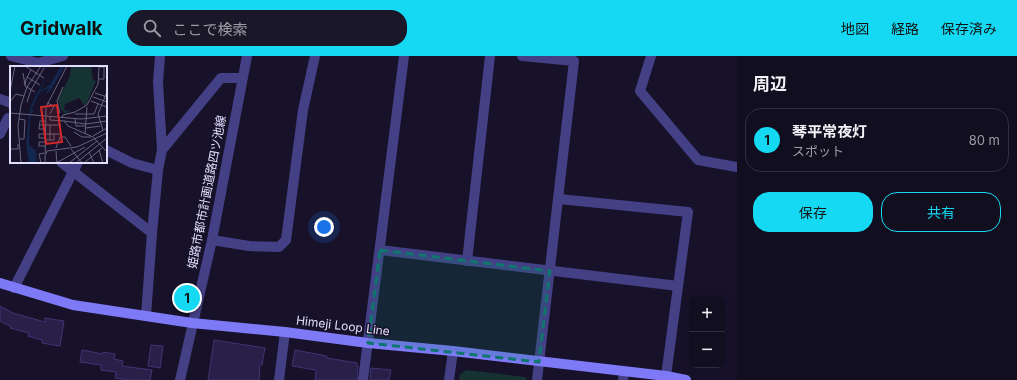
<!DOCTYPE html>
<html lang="ja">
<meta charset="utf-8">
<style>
:root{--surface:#110e20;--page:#1a1729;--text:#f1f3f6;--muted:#9c9ca5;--line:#302e3e;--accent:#15d9f2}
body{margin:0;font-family:Inter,"Noto Sans JP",sans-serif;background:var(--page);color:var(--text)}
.controls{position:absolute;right:12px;bottom:12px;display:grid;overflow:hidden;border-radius:8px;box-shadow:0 4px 16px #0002}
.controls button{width:36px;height:36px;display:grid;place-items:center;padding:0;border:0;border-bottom:1px solid var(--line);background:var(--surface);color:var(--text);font:20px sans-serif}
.you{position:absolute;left:324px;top:171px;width:14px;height:14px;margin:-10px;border:3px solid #fff;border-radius:50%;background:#1a73e8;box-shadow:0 0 0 6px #1a73e833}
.badge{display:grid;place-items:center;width:26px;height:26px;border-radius:50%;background:var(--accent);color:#111;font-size:13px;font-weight:700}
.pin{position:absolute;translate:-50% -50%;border:2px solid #fff;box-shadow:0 1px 4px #0006}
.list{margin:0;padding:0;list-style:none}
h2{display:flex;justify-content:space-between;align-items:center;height:52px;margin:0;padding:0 16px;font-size:17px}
h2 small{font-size:13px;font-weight:400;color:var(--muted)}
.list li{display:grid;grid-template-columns:26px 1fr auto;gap:12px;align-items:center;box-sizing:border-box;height:64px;margin:0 8px 8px;padding:0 8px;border:1px solid var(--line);border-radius:16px}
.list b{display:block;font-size:15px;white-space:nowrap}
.list p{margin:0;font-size:13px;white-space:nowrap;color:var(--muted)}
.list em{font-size:13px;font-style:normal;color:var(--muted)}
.actions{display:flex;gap:8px;padding:12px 16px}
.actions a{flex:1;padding:9px 0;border:1px solid var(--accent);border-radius:16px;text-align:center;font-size:14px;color:var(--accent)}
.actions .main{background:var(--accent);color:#111}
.icon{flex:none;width:22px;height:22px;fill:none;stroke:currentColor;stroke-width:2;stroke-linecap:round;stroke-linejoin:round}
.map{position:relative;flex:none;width:737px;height:324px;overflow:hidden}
header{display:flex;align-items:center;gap:24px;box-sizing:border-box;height:56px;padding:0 20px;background:var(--accent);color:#111}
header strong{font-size:19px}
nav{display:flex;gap:22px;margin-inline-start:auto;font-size:14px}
.search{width:280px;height:36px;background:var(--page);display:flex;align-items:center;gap:10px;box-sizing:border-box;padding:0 14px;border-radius:16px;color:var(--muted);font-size:15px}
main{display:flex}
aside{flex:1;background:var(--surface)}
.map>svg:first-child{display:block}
.green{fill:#163333}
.building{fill:#29204a;stroke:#413374}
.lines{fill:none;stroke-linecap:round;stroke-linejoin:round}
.minor{stroke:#444086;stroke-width:10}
.tertiary{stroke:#444086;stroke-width:10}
.secondary{stroke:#7e7af7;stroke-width:10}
.marked{fill:#0f766e;fill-opacity:0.2;stroke:#0f766e;stroke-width:3;stroke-dasharray:8 5;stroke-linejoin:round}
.labels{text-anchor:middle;stroke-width:3;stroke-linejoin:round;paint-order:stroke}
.street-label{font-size:12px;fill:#e1ddfd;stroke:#17122a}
.inset-road{fill:none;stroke:#68637e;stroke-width:1}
.view{fill:#d62828;fill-opacity:0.15;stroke:#d62828;stroke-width:2}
.inset-edge{fill:none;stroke:#e1ddfd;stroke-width:2}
</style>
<header>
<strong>Gridwalk</strong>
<div class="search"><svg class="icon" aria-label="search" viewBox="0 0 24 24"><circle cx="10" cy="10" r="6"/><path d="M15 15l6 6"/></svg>ここで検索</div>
<nav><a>地図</a><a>経路</a><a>保存済み</a></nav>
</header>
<main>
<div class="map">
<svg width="737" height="324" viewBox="0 0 737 324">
<rect width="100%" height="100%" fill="#17122a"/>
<path class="green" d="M467 314 525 321 527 324H459L460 318Z"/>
<g class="building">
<path d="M0 250 13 257 45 266V262L64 265 60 290 42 287V284L28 280 29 277 10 272 11 271 0 265Z"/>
<path d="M214 284 265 292 262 309H260L259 324H208Z"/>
<path d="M151 289 163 290 160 312 148 310Z"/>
<path d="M82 294 103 298V296L115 298 114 303 123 305 122 310 152 314 150 324H128L115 322 116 316 101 314V309L80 306Z"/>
<path d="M295 294 327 300V302L357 307V310H358L357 324H315L316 314 292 310Z"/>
<path d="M371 312 391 314 389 324H370Z"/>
</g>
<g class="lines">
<g class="minor">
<path d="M11 0 38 7 63 0"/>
<path d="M160 0 158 26 162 94"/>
<path d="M522 0 574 5 537 324"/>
<path d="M651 0 640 35 698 104 737 111"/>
<path d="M0 43 11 47"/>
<path d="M0 78 8 62 11 64"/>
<path d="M106 94 132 107 158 114"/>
<path d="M61 106 152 177"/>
<path d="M559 143 688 156 666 320"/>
<path d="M212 184 249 190 279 191 286 184 303 54 315 0"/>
<path d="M380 194 678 230"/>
<path d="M467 205 490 0"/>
<path d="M14 232 78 106"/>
<path d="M146 260 152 177 158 114 162 94 221 22H242"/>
<path d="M279 324 285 276"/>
<path d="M363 324 404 0"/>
<path d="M449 324 453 295"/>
<path d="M623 324 624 316"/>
</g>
<path class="tertiary" d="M180 324 212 184 247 0"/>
<path class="secondary" d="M0 227 73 249 192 267 285 276 368 287 453 295 666 320 686 324"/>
</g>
<path class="marked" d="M380 194 550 215 539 306 368 287Z"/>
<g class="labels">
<g class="street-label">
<text transform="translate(207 136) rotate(-79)" y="4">姫路市都市計画道路四ツ池線</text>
<text transform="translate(343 270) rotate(7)" y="4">Himeji Loop Line</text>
</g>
</g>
<g transform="translate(10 10)">
<rect width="97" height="97" fill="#17122a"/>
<path d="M61 0H81L83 14 86 15 76 39H74L69 32 55 38 54 44 60 45 56 48 51 44 48 33 60 10Z" fill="#163333"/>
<path d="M51 0 54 1 40 25 36 28 39 22 30 26 22 42 20 51 22 45 24 42 20 53 19 71V79L26 85 27 97H19L16 78 20 43 25 31 39 7 30 25 40 19Z" fill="#12284e"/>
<path class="inset-road" d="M15 0 34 12M21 4 16 13 15 20 25 26M13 7 15 19M17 11 30 19M0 25 5 0M85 27 97 31M83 31 97 36M81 35 97 41M0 36 6 28 14 30M17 36 21 24 34 2M37 37 44 40 40 48M0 47 71 53 97 50M50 47 47 35 53 21M65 48H84L88 38M40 51V54L54 55 58 60 83 71 97 86M52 52 53 49 65 46 77 39 88 18 89 1H94V13H89M9 53 15 54 14 73H10M65 53 66 60H76M36 55H30L29 63H36M54 55 76 58 97 55M30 59H50L51 68H29V72H36M40 59V74M76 62 90 60M93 64 88 48 97 26M64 66 72 71H81M75 68 77 41M83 70 97 62M36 74H44V68M35 80H29V76H36M46 82 50 71H55L61 80M0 83H8V78M61 83 72 97M89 84 93 97M46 85 47 97M79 86 84 97M36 88 37 85 67 81 97 67M11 97 8 60 11 39 17 21 31 0M31 97 29 88 34 87M35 97 36 41 57 0M46 97 75 81M59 97 87 75M66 97 97 72M74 97 92 82"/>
<path class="view" d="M47 39 52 76 36 78 31 41Z"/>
<rect width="97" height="97" class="inset-edge"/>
</g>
</svg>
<div class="controls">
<button>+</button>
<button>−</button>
</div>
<div class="you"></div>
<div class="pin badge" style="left:187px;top:242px">1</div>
</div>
<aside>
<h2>周辺<small></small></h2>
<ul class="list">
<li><span class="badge">1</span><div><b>琴平常夜灯</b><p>スポット</p></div><em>80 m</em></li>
</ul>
<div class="actions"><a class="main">保存</a><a>共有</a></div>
</aside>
</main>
